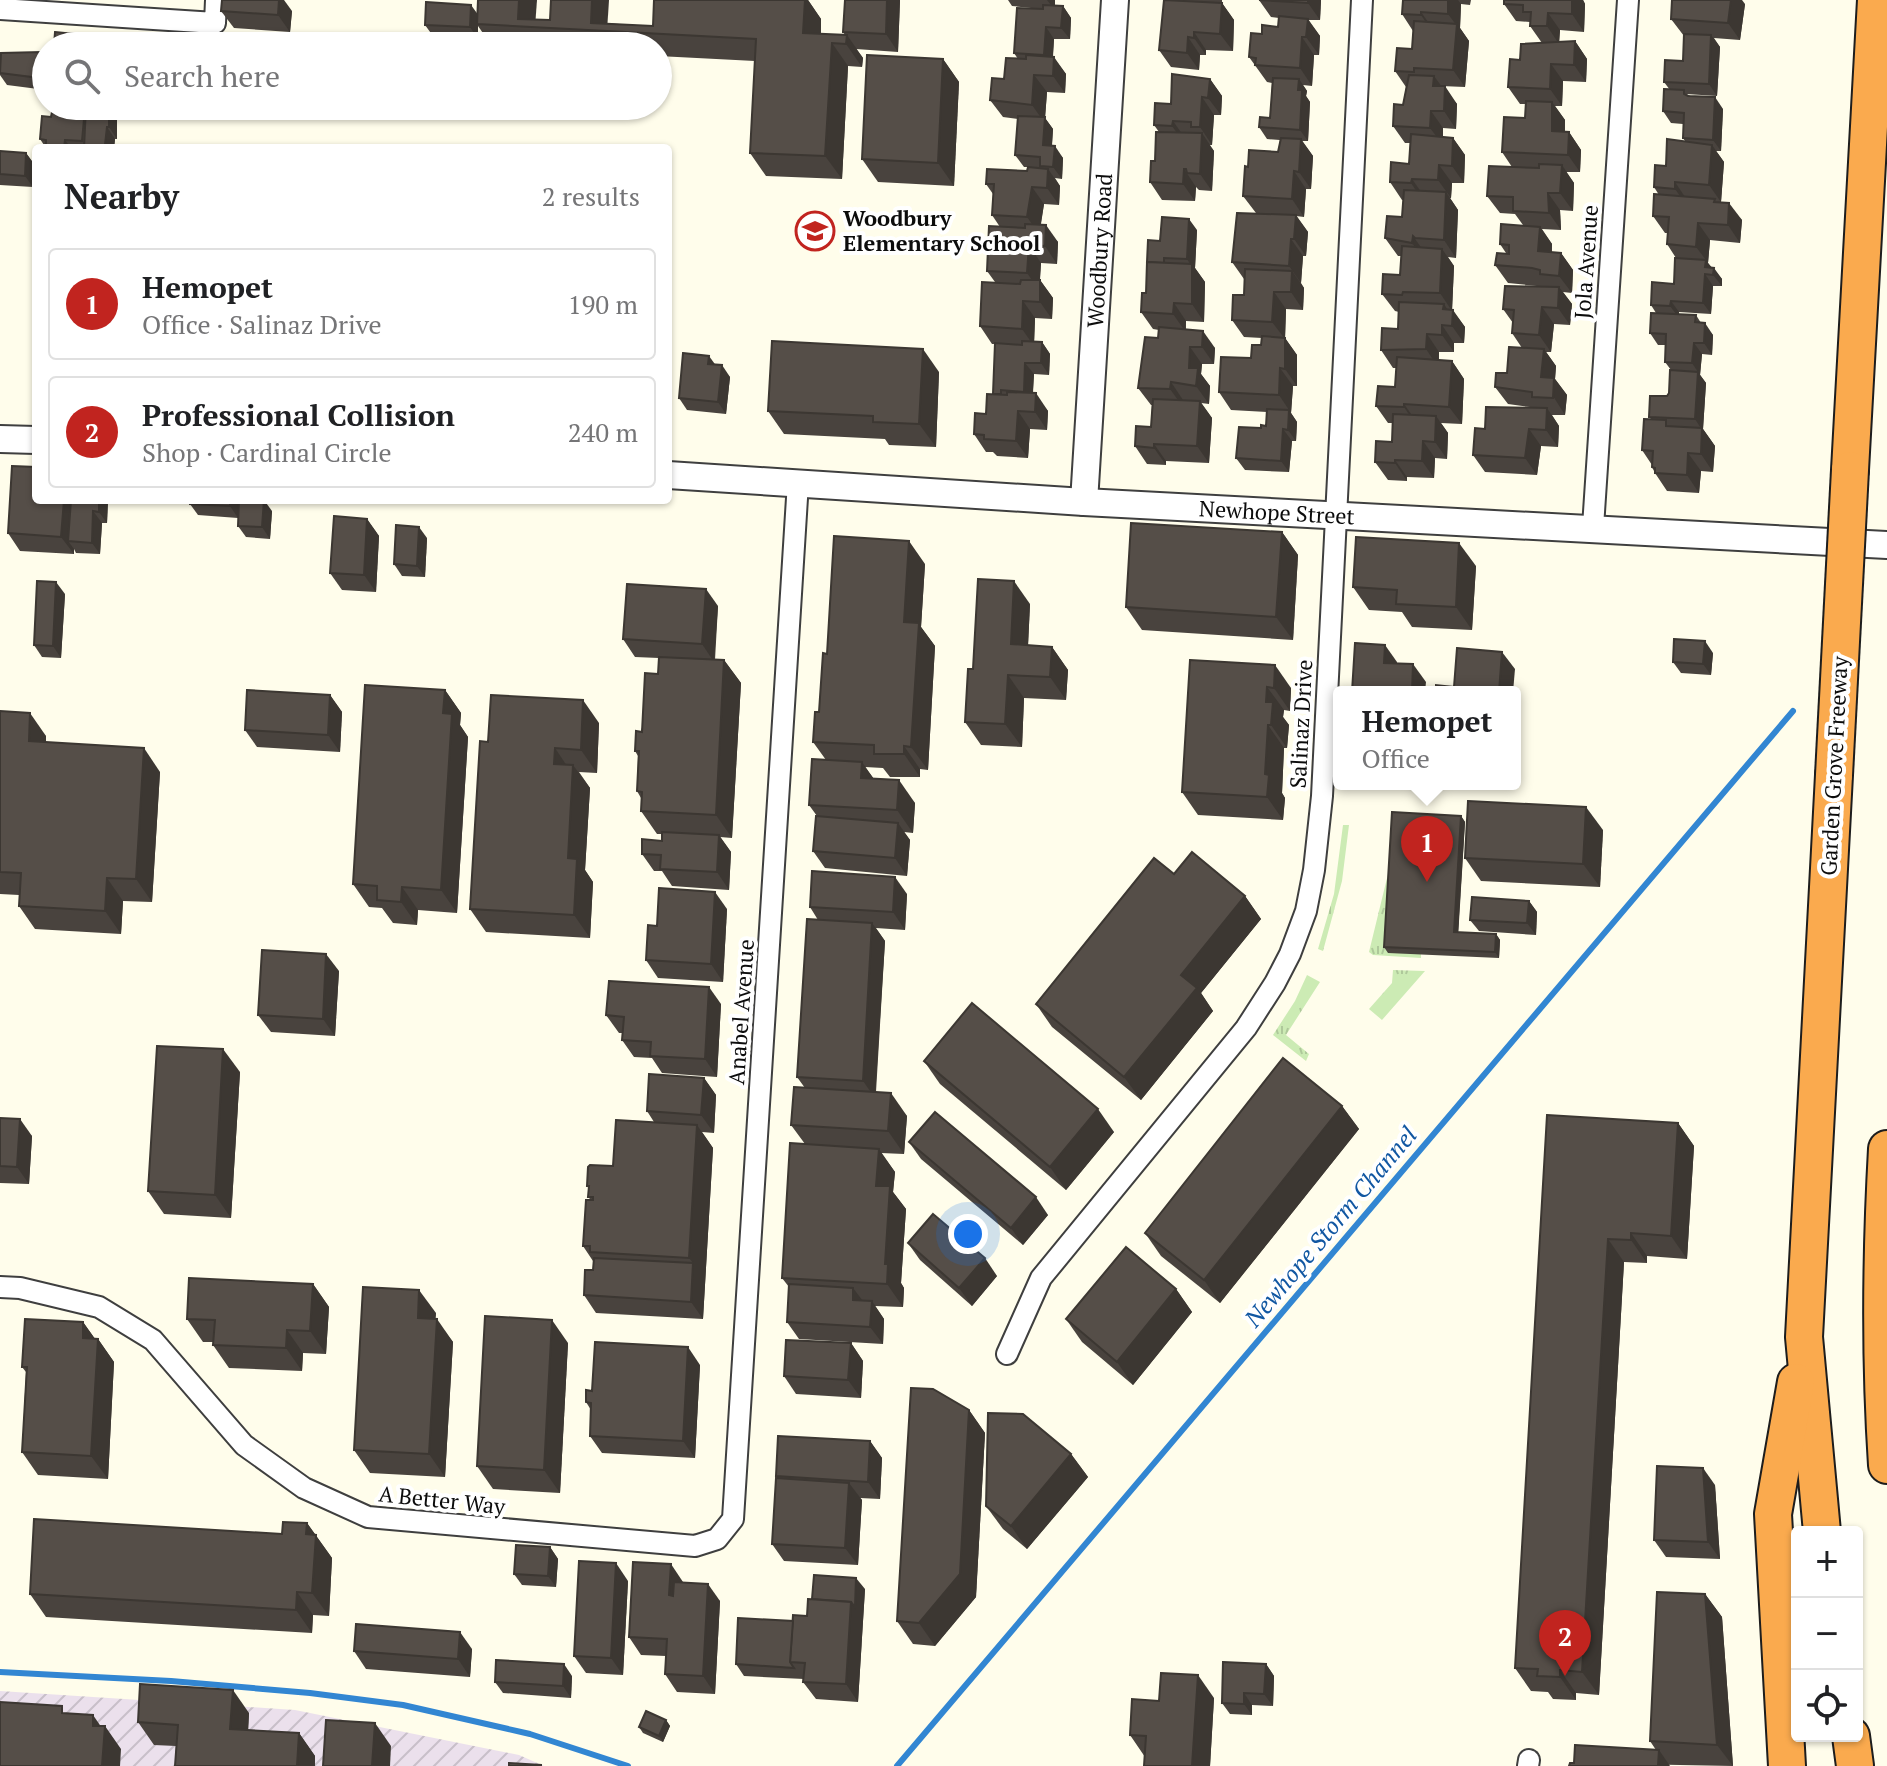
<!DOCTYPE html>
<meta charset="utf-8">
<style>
:root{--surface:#fff;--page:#f2f2f2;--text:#202124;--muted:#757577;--line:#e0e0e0;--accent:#c1241f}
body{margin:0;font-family:"PT Serif",serif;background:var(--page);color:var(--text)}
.controls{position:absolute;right:24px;bottom:24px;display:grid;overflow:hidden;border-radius:8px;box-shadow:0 2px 6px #0004}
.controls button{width:72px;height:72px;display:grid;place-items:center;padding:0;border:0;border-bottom:2px solid var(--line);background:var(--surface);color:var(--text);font:40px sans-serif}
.you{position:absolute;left:968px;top:1234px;width:28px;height:28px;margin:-20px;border:6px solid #fff;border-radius:50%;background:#1a73e8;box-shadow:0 0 0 12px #1a73e833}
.badge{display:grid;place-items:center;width:52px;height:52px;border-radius:50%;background:var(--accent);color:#fff;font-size:26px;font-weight:700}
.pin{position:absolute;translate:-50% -66px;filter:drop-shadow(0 2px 4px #0008)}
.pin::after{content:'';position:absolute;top:42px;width:28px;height:24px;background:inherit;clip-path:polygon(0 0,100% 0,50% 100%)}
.popup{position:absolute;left:1333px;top:686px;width:188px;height:104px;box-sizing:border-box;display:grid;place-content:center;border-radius:8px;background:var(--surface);filter:drop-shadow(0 2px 6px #0005);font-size:26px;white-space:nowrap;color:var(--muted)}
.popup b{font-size:30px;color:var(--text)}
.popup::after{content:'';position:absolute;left:50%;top:100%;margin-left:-16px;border:16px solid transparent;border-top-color:var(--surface)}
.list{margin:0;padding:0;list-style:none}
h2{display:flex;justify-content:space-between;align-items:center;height:104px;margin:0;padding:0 32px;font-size:34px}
h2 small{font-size:26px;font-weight:400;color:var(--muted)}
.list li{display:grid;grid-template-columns:52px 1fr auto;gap:24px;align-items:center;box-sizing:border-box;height:112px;margin:0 16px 16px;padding:0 16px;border:2px solid var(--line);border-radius:8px}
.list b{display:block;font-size:30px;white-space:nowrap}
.list p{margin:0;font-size:26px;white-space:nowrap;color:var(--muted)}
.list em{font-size:26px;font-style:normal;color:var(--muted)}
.icon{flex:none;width:44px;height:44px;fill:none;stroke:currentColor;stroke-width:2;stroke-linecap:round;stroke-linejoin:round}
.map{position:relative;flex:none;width:1887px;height:1766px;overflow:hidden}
.search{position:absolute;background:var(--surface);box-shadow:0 2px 6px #0004;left:32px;top:32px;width:640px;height:88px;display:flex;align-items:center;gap:20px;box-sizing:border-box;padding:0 28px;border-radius:44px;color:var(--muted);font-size:30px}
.panel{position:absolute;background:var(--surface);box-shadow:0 2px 6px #0004;left:32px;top:144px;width:640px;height:360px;border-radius:8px}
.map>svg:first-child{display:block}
.industrial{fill:url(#industrial-furrows)}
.grass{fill:url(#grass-tufts)}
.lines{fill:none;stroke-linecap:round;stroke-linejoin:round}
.stream{stroke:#3286d2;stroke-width:6}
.minor-casing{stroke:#3f3f3f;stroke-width:24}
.tertiary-casing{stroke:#3f3f3f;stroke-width:30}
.motorway-casing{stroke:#1d1d1d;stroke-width:40}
.minor{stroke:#fff;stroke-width:20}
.tertiary{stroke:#fff;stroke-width:26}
.motorway{stroke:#faaa4e;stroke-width:36}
.motorway-bridge-casing{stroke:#1d1d1d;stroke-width:40;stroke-linecap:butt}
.motorway-bridge{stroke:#faaa4e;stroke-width:36}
.wall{fill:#49433e}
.shaded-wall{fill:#3c3732}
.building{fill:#554e48;stroke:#3c3732;stroke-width:2}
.labels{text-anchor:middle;stroke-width:8;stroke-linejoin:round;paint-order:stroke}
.poi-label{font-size:22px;font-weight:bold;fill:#0c0c0c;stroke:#fff;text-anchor:start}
.street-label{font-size:22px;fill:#0c0c0c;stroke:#fff}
.water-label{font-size:24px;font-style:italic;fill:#1157a2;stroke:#fff}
</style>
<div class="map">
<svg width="1887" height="1766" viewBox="0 0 1887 1766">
<defs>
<pattern id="industrial-furrows" width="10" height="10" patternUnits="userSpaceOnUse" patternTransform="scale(2)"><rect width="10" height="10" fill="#ebe0ec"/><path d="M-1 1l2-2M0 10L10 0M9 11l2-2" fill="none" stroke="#c8bfc9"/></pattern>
<pattern id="grass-tufts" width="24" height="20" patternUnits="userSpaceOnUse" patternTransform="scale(2)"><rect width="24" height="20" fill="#ccebb4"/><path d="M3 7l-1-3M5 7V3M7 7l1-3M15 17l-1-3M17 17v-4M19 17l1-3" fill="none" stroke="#aec89a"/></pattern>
</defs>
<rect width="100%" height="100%" fill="#fffdeb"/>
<path class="industrial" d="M0 1691 295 1710 519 1755 544 1766H0Z"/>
<g class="grass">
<path d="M1343 825H1349L1342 881 1323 951 1318 949 1334 894Z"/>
<path d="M1388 874H1392L1388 952 1421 954V958L1373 955 1369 952Z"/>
<path d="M1393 970 1425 971 1382 1020 1369 1009 1392 983Z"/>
<path d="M1307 975 1320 982 1286 1035 1309 1054 1306 1061 1273 1035 1295 1001Z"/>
</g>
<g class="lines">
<g class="stream">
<path d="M0 1672 171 1681 310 1693 403 1705 530 1734 628 1766"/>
<path d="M897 1766 1793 711"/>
</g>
<defs>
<g id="minor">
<path d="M0 9 215 23 216 0"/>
<path d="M1593 527 1628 0"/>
<path d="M0 1287 20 1288 99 1307 153 1340 244 1445 304 1488 368 1517 695 1546 717 1539 733 1519 798 482"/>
<path d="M1007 1354 1041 1278 1246 1028 1275 983 1290 954 1306 911 1314 870 1322 796 1362 0"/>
<path d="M1528 1766 1529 1760"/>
</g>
<g id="tertiary">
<path d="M0 439 36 440"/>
<path id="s1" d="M668 475 1084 502 1887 545"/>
<path id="s2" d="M1084 502 1115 0"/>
</g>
<g id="motorway">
<path d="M1850 470 1876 0"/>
<path d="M1887 1149C1881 1255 1880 1360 1887 1465"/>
<path d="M1822 1532 1804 1337 1834 775"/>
<path d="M1851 1736 1855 1766"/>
<path d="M1787 1766 1773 1514 1796 1382"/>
</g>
</defs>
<use href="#minor" class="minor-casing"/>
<use href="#tertiary" class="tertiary-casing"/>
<use href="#motorway" class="motorway-casing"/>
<use href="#minor" class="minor"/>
<use href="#tertiary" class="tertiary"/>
<use href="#motorway" class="motorway"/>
<defs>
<path id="motorway-bridge" d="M1834 775 1850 470"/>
</defs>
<use href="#motorway-bridge" class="motorway-bridge-casing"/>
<use href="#motorway-bridge" class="motorway-bridge"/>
</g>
<g class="wall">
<path d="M785 0H808L821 19V34L845 35 843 32 845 0H900L898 52 856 49 863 58 862 67 848 66 842 179 766 176 750 153 755 61 658 56V46H492L478 26V39L433 36 425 25 478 14 536 19 653 26Z"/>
<path d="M1008 0H1055V5L1063 6 1071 18 1070 39H1054L1053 57 1066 74 1065 93 1047 92 1045 118 1053 129 1052 146 1063 158 1062 179 1055 178 1060 186 1059 205 1044 204 1041 224 1058 242 1057 264 1041 263 1040 280 1053 298 1052 319 1035 318 1034 342H1042L1050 354 1049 375 1034 374 1033 393 1048 411 1047 430 1030 429 1028 458 997 456 993 452H986L974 434 986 414 993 394 995 344H992L980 326 995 282 987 271 1000 227 992 215 993 194 986 184 1027 171 1028 167H1024L1015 155 1018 119 1003 117 990 100 1018 59 1014 53 1041 9 1012 6Z"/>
<path d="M1164 0H1222V3L1234 20 1233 51 1206 50V55H1200L1199 70 1171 67 1159 50Z"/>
<path d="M1259 0H1321L1320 20H1308L1320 36 1319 55H1314L1312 86 1303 85 1307 91 1306 96 1310 102 1308 141H1302L1313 156 1311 189H1306L1304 217 1296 216 1308 232 1306 256H1303L1301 283 1304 288 1303 310 1286 309 1285 338 1297 355V386H1293L1291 413 1297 422 1296 441H1292L1289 472 1245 470 1236 458 1261 428 1266 426 1267 412 1231 410 1219 392 1261 345 1262 338 1244 337 1232 320 1244 295V279L1232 262 1256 213 1243 196 1248 167 1278 152 1280 140 1267 139 1259 127 1270 118 1272 83 1267 82 1249 57 1262 34 1278 27 1279 18 1271 17Z"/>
<path d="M1403 0H1471L1470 5 1461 4 1460 28 1469 41 1465 87 1441 86 1457 104 1456 129 1443 128V137L1453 138 1465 155 1464 183H1452L1451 198H1450L1458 210 1456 258 1448 257 1454 266 1452 310 1465 327 1464 343H1454V352H1439V360L1452 361 1464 379 1462 424 1441 423 1448 433 1447 459 1435 458 1434 478 1407 477V481L1388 480 1375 462 1392 442V423H1388L1376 406 1395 387 1397 368H1393L1381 350 1398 329 1399 312 1395 311 1382 294 1400 275 1401 256H1398L1385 238 1402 217 1403 200H1402L1390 182 1409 164 1410 143H1405L1393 126 1403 105 1406 87 1395 71 1412 49 1413 31 1402 14Z"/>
<path d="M1504 0H1583L1585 4 1584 32 1560 30 1559 42 1575 41 1587 59 1586 82 1563 81 1562 106H1555L1565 120V132H1569L1581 150 1580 172H1566L1574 183 1573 211 1560 210 1561 230 1542 229 1552 244V252L1561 253 1573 270 1572 293 1563 292 1572 304 1570 325 1554 324 1551 352H1546L1556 366 1555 379 1567 395 1565 415H1552L1559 426 1558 447 1541 446 1537 475 1485 472 1473 455 1485 429 1538 408 1508 404 1495 387 1507 373 1522 348 1512 333 1513 323 1503 309 1547 287 1508 283 1495 265 1506 253 1500 244 1523 225 1515 214 1500 213 1487 196 1512 167 1502 152 1525 118 1526 104H1520L1508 87 1520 60 1542 43 1530 26V22L1516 21 1504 4Z"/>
<path d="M1745 4 1740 40 1714 38 1720 47 1717 96 1686 94 1723 109 1721 151H1716L1724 162 1721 202 1742 220 1740 243 1710 240 1708 263 1722 279V286H1713L1711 314 1679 312V314L1696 315 1701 323 1713 335 1712 355 1702 354 1700 375 1706 383 1703 429 1715 446 1713 472 1701 471 1699 493 1667 491 1655 473 1652 467V465L1642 450 1651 419 1649 417 1669 393 1671 370 1665 362 1666 345H1658L1650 333 1656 313 1651 305 1674 284 1676 258 1667 244V233H1665L1653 216 1659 195 1654 187 1666 166 1685 141 1683 138V124L1671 123 1663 111 1670 90 1664 82 1683 61 1684 36 1671 19Z"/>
<path d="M221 11H292L290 32 234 28Z"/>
<path d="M46 59V90L7 85 0 75V62Z"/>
<path d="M943 59 959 82 954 186 878 182 862 159Z"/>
<path d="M1210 79 1222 96 1221 115H1214L1212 145H1209L1214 151 1212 191 1199 190 1196 187 1195 201 1162 200 1150 182 1155 161 1159 132 1154 125 1171 104Z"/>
<path d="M86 106H113L117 112V139H115L114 148H46L40 139 84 119 85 121Z"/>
<path d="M0 151 26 153 34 164 33 187 0 185Z"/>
<path d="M1197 230 1195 268 1205 282 1204 322 1186 321V330L1215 348 1214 364H1202L1201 374 1210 386 1209 404 1201 403 1212 418 1209 463 1166 461V465L1147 464 1135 446 1151 427 1152 405H1151L1138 388 1158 338 1159 330 1153 329 1141 312 1160 241Z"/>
<path d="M715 365 730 377 726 414 687 410 679 398Z"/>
<path d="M939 372 936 447 889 445 885 439 784 434 768 411Z"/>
<path d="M108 500 107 523H102L100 554 76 553 74 549V554L20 551 8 533Z"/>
<path d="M239 500 238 518 198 515 190 504Z"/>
<path d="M272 511 270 539 246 537 238 526Z"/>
<path d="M367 519 379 536 376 592 342 590 330 573Z"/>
<path d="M1282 532 1298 555 1293 640 1142 630 1126 607Z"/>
<path d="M427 538 425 577 402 576 394 564Z"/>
<path d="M925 564 921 627 935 646 928 770 920 769V777H890L883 768 865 767 874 779 915 803 913 833 904 832 910 840 907 876 825 868 813 851 817 816 809 805 826 760 813 742 819 712 827 654Z"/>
<path d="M1476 566 1472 630 1412 627 1402 612 1369 610 1353 587Z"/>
<path d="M65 594 61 658 42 657 34 645Z"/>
<path d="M1030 604 1028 645 1052 647 1068 670 1066 700 1024 698 1022 747 981 745 965 722 973 669Z"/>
<path d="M718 606 715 660H724L741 683 732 838 720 837 731 852 729 890 672 886 662 871H654L642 854 662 841V834H657L641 811V798L637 791 638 756 635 751 658 674 659 658 635 657 623 639Z"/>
<path d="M1713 653 1711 675 1681 673 1673 662Z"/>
<path d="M1190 660 1291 688 1290 711 1284 710 1283 717 1289 725 1287 748H1284L1282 793 1285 798 1283 820 1198 815 1182 792Z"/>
<path d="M445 690 461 713 460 725 468 737 457 913 418 910 417 925 393 923 382 908 369 907 353 884Z"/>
<path d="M330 695 342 712 340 752 257 747 245 730Z"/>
<path d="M0 711 46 736V742L160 772 152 902 123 901 121 934 35 929 19 906V895L0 894Z"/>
<path d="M599 723 597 773 579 772 590 788 585 870 593 882 590 938 486 932 470 909 488 742Z"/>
<path d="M1461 816 1465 822 1458 932 1496 934 1500 940 1499 958 1388 953 1384 947Z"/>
<path d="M1603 830 1600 887 1481 881 1465 858Z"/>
<path d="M1174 874 1245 896 1261 919 1201 993 1213 1011 1141 1100 1052 1027 1036 1004Z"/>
<path d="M907 894 905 930 876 928 885 941 876 1092 907 1116 904 1154 881 1153 895 1172 893 1192 906 1209 901 1283 904 1288 903 1307 875 1306 884 1319 883 1344 799 1339 787 1322 789 1287 782 1278 805 1144 791 1125 805 1088 797 1077 818 920 810 907Z"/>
<path d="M1529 901 1537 912 1536 935 1479 931 1470 920Z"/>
<path d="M727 909 723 982 658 978 646 960 657 926Z"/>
<path d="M339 971 335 1036 271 1032 258 1015Z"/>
<path d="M721 1004 717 1077 662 1073 652 1058 634 1057 622 1040 623 1033H619L606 1015Z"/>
<path d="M924 1061 1114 1132 1066 1190 940 1084Z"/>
<path d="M240 1072 231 1218 164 1214 148 1191Z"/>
<path d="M704 1078 716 1095 714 1133 702 1132 713 1148 703 1319 596 1313 584 1295 593 1270V1261L583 1246 591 1200 588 1197 589 1189 587 1186 613 1166 654 1122 647 1111Z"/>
<path d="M1342 1106 1359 1129 1220 1303 1161 1256 1145 1233Z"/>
<path d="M1547 1115 1678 1123 1694 1146 1687 1259 1647 1256V1263L1624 1262 1599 1695 1576 1693V1700L1553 1699 1548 1692 1531 1691 1515 1668Z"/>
<path d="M0 1118 32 1136 29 1184 0 1183Z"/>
<path d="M909 1142 1048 1215 1023 1245 921 1159Z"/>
<path d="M908 1243 997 1276 972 1306 920 1260Z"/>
<path d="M313 1284 329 1307 326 1354 303 1353 302 1371 229 1368 213 1345V1342H203L187 1319Z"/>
<path d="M1176 1289 1192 1312 1133 1385 1082 1342 1066 1319Z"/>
<path d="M436 1313 435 1319 453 1342 445 1477 370 1473 354 1450Z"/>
<path d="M83 1322 95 1339H98L114 1362 108 1479 38 1475 22 1452 26 1372 22 1367Z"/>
<path d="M568 1343 560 1493 493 1489 477 1466Z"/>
<path d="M851 1343 863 1361 861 1398 796 1394 784 1376Z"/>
<path d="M700 1365 695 1458 602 1453 590 1436 591 1410 586 1402 592 1391Z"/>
<path d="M969 1410 985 1433 976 1597 935 1646 913 1644 897 1621Z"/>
<path d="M870 1441 882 1458 880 1499 860 1498 862 1500 858 1565 784 1561 772 1544 777 1479 776 1476Z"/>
<path d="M1071 1454 1088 1477 1027 1549 1003 1529 986 1506Z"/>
<path d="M1715 1485 1720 1559 1666 1557 1654 1540Z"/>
<path d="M307 1523 332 1558 329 1616 313 1615 312 1633 46 1617 30 1594 282 1534Z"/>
<path d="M550 1547 558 1559 556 1587 522 1585 514 1574Z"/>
<path d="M628 1581 623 1675 586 1673 574 1656Z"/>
<path d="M683 1582 720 1601 715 1694 677 1692 665 1674 666 1656 641 1655 629 1637Z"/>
<path d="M865 1589 858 1702 816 1699 803 1682 804 1679 744 1676 736 1664 793 1621 807 1616 812 1599Z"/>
<path d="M1705 1594 1722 1617 1733 1766 1574 1763 1656 1750 1650 1741Z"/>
<path d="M472 1649 470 1677 366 1669 354 1651Z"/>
<path d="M1266 1664 1274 1676 1273 1706 1252 1705V1715L1230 1714 1222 1703Z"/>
<path d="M572 1676 571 1698 503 1693 495 1682Z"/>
<path d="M1214 1698 1210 1766H1144L1145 1757 1130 1735 1159 1701Z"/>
<path d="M249 1713 248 1730 299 1733 315 1756V1766H175L176 1746 154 1745 138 1722Z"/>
<path d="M666 1720 670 1726 663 1742 643 1733 639 1727Z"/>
</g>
<g class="shaded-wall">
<path d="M273 0H284L292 11 290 32 278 15Z"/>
<path d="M519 0H537L535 27 518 19Z"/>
<path d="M592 0H609L607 31 591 23Z"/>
<path d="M805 0H808L821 19 820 56 803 33Z"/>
<path d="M887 0H900L898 52 886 34Z"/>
<path d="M1047 0H1055V10Z"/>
<path d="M1308 0H1321L1320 20 1308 3Z"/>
<path d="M1448 0H1458L1461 4 1460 28 1469 41 1465 87 1453 70 1457 26 1448 14Z"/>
<path d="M1572 0H1583L1585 4 1584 32 1572 14Z"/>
<path d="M1729 0H1742L1745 4 1740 40 1728 23Z"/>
<path d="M1222 3 1234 20 1233 51 1220 34Z"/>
<path d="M471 5 479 16 477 24 478 26V39L470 27Z"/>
<path d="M1063 6 1071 18 1070 39 1061 28Z"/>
<path d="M1421 12 1433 29V33L1421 15Z"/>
<path d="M1548 13 1560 30 1559 44 1547 26Z"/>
<path d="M1308 19 1320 36 1319 55 1306 37Z"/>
<path d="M1046 27 1054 39 1052 66 1044 55Z"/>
<path d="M1194 32 1206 50V55L1194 38Z"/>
<path d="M847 35 863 58 862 67 846 44Z"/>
<path d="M1711 35 1720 47 1717 96 1709 84Z"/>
<path d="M1188 37 1200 55 1199 70 1187 53Z"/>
<path d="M1302 37 1314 55 1312 86 1300 68Z"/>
<path d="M1575 41 1587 59 1586 82 1574 65Z"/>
<path d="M832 43 848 66 842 179 825 156Z"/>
<path d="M41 52 46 59V87L40 78Z"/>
<path d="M1054 57 1066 74 1065 93 1053 76Z"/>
<path d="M943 59 959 82 954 186 938 163Z"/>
<path d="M1551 64 1563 81 1562 106 1550 89Z"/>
<path d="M1034 75 1047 92 1045 118 1053 129 1051 157 1043 145 1044 122 1032 105Z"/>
<path d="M1434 76 1445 91V86L1457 104 1456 129 1444 111 1433 86Z"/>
<path d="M1210 79 1222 96 1221 115 1208 98Z"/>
<path d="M1299 79 1307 91 1306 96 1310 102 1308 141 1300 130 1298 90Z"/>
<path d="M1202 97 1214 115 1212 145 1200 127Z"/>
<path d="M1715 97 1723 109 1721 151 1713 140Z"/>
<path d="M1552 102 1565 120 1564 149 1552 131Z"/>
<path d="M109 106H113L117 112V139L109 127Z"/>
<path d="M1431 111 1443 128V145L1430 128Z"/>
<path d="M1173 121 1185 138V144L1172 126Z"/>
<path d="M107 127 115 139 114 148H108L105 145Z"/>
<path d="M1569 132 1581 150 1580 172 1568 155Z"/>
<path d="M1202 133 1214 151 1212 191 1200 174Z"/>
<path d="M1453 138 1465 155 1464 183 1452 166Z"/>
<path d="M1301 139 1313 156 1311 189 1299 172Z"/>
<path d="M65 140 71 148H64Z"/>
<path d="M1712 145 1724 162 1721 202 1709 185Z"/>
<path d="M1055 146 1063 158 1062 179 1053 167Z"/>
<path d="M26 153 34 164 33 187 25 176Z"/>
<path d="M1439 165 1452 183 1451 198 1438 180Z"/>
<path d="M1562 165 1574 183 1573 211 1560 193Z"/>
<path d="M1048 169 1060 186 1059 205 1047 188Z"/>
<path d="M1184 169 1196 187 1195 201 1183 184Z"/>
<path d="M1294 171 1306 189 1304 217 1292 199Z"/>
<path d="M1412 179 1424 196 1423 201 1411 183Z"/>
<path d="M1675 182 1687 200V206L1675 189Z"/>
<path d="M1032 187 1044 204 1039 234 1027 217Z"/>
<path d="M1446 192 1458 210 1456 258 1444 240Z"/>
<path d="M1548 193 1560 210 1561 230 1549 213Z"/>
<path d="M1729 203 1742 220 1740 243 1728 225Z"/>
<path d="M1296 215 1308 232 1306 256 1294 239Z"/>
<path d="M1189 219 1197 230 1195 268 1205 282 1204 322 1192 304V267L1187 259Z"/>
<path d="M1698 223 1710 240 1708 263 1714 271V268L1722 279V286L1713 275 1705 267 1706 260 1696 247Z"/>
<path d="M1046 225 1058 242 1057 264 1045 246Z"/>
<path d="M1540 227 1552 244 1550 268 1538 251Z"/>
<path d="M1413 236 1425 253 1424 260 1412 243Z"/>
<path d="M1291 239 1303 256 1301 283 1289 266Z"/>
<path d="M1029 245 1041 263 1039 290 1027 273Z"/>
<path d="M1442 249 1454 266 1452 311 1440 293Z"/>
<path d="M1561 253 1573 270 1572 293 1559 276Z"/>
<path d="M1292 271 1304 288 1303 310 1291 292Z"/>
<path d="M1705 274 1713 286 1711 314 1703 303Z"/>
<path d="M1040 280 1053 298 1052 319 1040 302Z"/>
<path d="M1559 287 1572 304 1570 325 1558 308Z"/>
<path d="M1274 292 1286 309 1285 339 1272 322Z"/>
<path d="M1023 301 1035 318 1034 346 1022 329Z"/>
<path d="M1671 301 1679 312V318L1670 306Z"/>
<path d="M1174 303 1186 321 1185 331 1173 314Z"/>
<path d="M1444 304 1452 317 1453 310 1465 327 1464 343 1452 326 1443 309Z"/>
<path d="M1542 307 1554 324 1551 352 1539 335Z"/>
<path d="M1705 323 1713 335 1712 355 1704 343Z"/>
<path d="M1442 325 1454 343V352L1442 335Z"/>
<path d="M1203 331 1215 348 1214 364 1202 347Z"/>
<path d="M1427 334 1439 352 1438 367 1426 349Z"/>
<path d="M1285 338 1297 355V386L1285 369Z"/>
<path d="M1042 342 1050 354 1049 375 1041 363Z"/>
<path d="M1694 343 1702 354 1700 375 1692 363Z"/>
<path d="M1190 347 1202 364 1201 374 1210 386 1209 404 1196 386 1189 368Z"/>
<path d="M923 349 939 372 936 447 919 424Z"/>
<path d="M1544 349 1556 366 1555 379 1567 395 1565 415 1541 377Z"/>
<path d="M709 356 717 367 708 364Z"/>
<path d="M1452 361 1464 379 1462 424 1449 407Z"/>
<path d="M1025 363 1034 374 1032 403 1024 392Z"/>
<path d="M722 365 730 377 726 414 718 402Z"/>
<path d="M1280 368 1293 386 1291 413 1279 395Z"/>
<path d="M1698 372 1706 383 1703 429 1715 446 1713 472 1701 454 1702 430 1695 419Z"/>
<path d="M1171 382 1183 400V407L1170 389Z"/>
<path d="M1036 393 1048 411 1047 430 1035 412Z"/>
<path d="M1200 401 1212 418 1209 463 1197 446Z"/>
<path d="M1404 404 1416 421V425L1404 407Z"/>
<path d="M1547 408 1559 426 1558 447 1546 430Z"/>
<path d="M1289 410 1297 422 1296 441 1288 430Z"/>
<path d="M1018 411 1030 429 1028 458 1016 441Z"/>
<path d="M1436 416 1448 433 1447 459 1435 442Z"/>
<path d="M1283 429 1292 441 1289 472 1281 461Z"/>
<path d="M1529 429 1541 446 1537 475 1525 458Z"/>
<path d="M1423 441 1435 458 1434 478 1422 461Z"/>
<path d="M1154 444 1166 461V465L1154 448Z"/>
<path d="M1688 453 1701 471 1699 493 1687 475Z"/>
<path d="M1395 460 1407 477V481L1395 463Z"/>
<path d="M64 500H77L68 541 74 549V554L61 537Z"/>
<path d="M99 500H108L107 523 99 512Z"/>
<path d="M230 500H239L238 518 230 506Z"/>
<path d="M264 500 272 511 270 539 262 527Z"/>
<path d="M93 511 102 523 100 554 92 543Z"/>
<path d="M367 519 379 536 376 592 364 575Z"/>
<path d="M419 527 427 538 425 577 417 566Z"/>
<path d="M1282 532 1298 555 1293 640 1276 617Z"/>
<path d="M909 541 925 564 921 627 935 646 928 770 911 747 904 622Z"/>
<path d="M1459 543 1476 566 1472 630 1456 607Z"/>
<path d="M1014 581 1030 604 1027 667 1011 644Z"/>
<path d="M56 582 65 594 61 658 53 646Z"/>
<path d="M706 589 718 606 714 662 702 644Z"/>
<path d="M1705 641 1713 653 1711 675 1703 664Z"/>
<path d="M1385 645 1397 662 1396 680 1384 663Z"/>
<path d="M1052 647 1068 670 1066 700 1050 677Z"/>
<path d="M1502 652 1515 669 1513 692H1499Z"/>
<path d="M724 660 741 683 732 838 716 815Z"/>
<path d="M1413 664 1426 682 1425 692H1412Z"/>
<path d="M1275 665 1291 688 1290 711 1274 688Z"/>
<path d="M1008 675 1024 698 1022 747 1005 724Z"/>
<path d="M1267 687 1284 710 1283 717 1289 725 1287 748 1271 725 1266 702Z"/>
<path d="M445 690 461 713 460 725 468 737 457 913 441 890 443 713Z"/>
<path d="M330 695 342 712 340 752 328 735Z"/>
<path d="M583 700 599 723 597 773 581 750Z"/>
<path d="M30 713 46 736 45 764 29 741Z"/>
<path d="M1268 725 1284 748 1282 793 1285 798 1283 820 1267 797 1265 774Z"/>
<path d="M904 746 920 769V777L904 754Z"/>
<path d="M144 748 160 772 152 902 136 879Z"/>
<path d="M555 748 571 772 554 764Z"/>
<path d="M862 762 878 785 861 778Z"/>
<path d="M573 765 590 788 585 870 593 882 590 938 574 915 568 858Z"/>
<path d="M899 780 915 803 913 833 897 810Z"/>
<path d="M1586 807 1603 830 1600 887 1583 864Z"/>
<path d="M1461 816 1465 822 1458 938 1454 932Z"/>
<path d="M898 823 910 840 907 876 895 858Z"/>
<path d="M719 835 731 852 729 890 717 872Z"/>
<path d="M895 877 907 894 905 930 893 912Z"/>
<path d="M107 878 123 901 121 934 105 911Z"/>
<path d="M402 887 418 910 417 925 401 902Z"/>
<path d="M715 892 727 909 723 982 711 964Z"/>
<path d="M1245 896 1261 919 1201 993 1213 1011 1141 1100 1124 1077 1181 975Z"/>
<path d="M1529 901 1537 912 1536 935 1527 923Z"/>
<path d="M872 923 885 941 875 1098 863 1081Z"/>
<path d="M1496 934 1500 940 1499 958 1495 952Z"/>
<path d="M326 954 339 971 335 1036 323 1019Z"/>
<path d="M709 987 721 1004 717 1077 705 1059Z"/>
<path d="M223 1049 240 1072 231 1218 215 1195Z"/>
<path d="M704 1078 716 1095 714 1133 701 1115Z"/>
<path d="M891 1093 907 1116 904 1154 888 1131Z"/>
<path d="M1342 1106 1359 1129 1220 1303 1204 1280Z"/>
<path d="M1098 1109 1114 1132 1066 1190 1050 1167Z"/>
<path d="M20 1119 32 1136 29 1184 17 1167Z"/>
<path d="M1678 1123 1694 1146 1687 1259 1671 1236Z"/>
<path d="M697 1125 713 1148 703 1319 691 1302 693 1263 689 1258Z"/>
<path d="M879 1149 895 1172 893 1192 906 1209 901 1283 904 1288 903 1307 887 1284 876 1186Z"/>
<path d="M1036 1197 1048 1215 1023 1245 1011 1228Z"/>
<path d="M1631 1233 1647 1256V1263L1631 1240Z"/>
<path d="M1608 1239 1624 1262 1599 1695 1582 1672Z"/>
<path d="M985 1258 997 1276 972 1306 959 1288Z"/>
<path d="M313 1284 329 1307 326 1354 310 1331Z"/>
<path d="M853 1288 866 1305 853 1300Z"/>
<path d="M1176 1289 1192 1312 1133 1385 1117 1362Z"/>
<path d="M419 1290 436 1313 434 1341 418 1318Z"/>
<path d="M872 1301 884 1319 883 1344 870 1327Z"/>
<path d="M437 1319 453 1342 445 1477 429 1454Z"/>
<path d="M552 1320 568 1343 560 1493 544 1470Z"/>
<path d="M83 1322 98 1343V1339L114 1362 108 1479 91 1456 83 1338Z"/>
<path d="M287 1330 303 1353 302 1371 286 1348Z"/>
<path d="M851 1343 863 1361 861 1398 848 1380Z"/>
<path d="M688 1347 700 1365 695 1458 683 1441Z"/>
<path d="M969 1410 985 1433 976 1597 935 1646 919 1623Z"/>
<path d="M870 1441 882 1458 880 1499 868 1482Z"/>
<path d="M1071 1454 1088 1477 1027 1549 1011 1526Z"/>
<path d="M1703 1468 1715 1485 1720 1559 1708 1542Z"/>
<path d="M849 1483 862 1500 858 1565 845 1548Z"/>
<path d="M307 1523 332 1558 329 1616 312 1593 306 1534Z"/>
<path d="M550 1547 558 1559 556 1587 548 1576Z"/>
<path d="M616 1563 628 1581 623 1675 611 1658Z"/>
<path d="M671 1564 683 1582 681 1613 669 1595Z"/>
<path d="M856 1578 865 1589 858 1702 846 1684 851 1602Z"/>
<path d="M708 1584 720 1601 715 1694 703 1676Z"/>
<path d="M297 1592 313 1615 312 1633 296 1610Z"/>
<path d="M1705 1594 1722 1617 1733 1766 1717 1745Z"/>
<path d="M460 1632 472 1649 470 1677 458 1659Z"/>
<path d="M564 1664 572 1676 571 1698 563 1686Z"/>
<path d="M1266 1664 1274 1676 1273 1706 1264 1694Z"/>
<path d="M1560 1670 1576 1693V1700L1560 1677Z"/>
<path d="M1198 1675 1214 1698 1210 1766H1192Z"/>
<path d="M233 1690 249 1713 247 1752 230 1729Z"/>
<path d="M1244 1693 1252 1705V1715L1244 1704Z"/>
<path d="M93 1715 104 1731 105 1726 121 1749 120 1766H102L93 1726Z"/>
<path d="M666 1720 670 1726 663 1742 659 1736Z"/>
<path d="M375 1723 391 1746 390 1766H372Z"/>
<path d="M299 1733 315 1756V1766H297Z"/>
<path d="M1659 1750 1670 1766H1658Z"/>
</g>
<g class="building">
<path d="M222 0H279L278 15 221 11Z"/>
<path d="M478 0H519L518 19 550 20 551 0H592L591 23 653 26 654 0H805L803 33 847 35 846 44 832 43 825 156 750 153 756 39 477 24Z"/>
<path d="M845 0H887L886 34 843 32Z"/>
<path d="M1164 0 1222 3 1220 34 1194 32V38L1188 37 1187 53 1159 50Z"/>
<path d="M1259 0H1308V3Z"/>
<path d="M1403 0H1448V14L1421 12V15L1402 14Z"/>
<path d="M1504 0H1572V14L1548 13 1547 26H1530L1531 12H1523V5L1504 4Z"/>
<path d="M1672 0H1731L1728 23 1671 19Z"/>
<path d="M426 2 471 5 470 27 425 25Z"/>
<path d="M1043 5 1063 6 1061 28 1046 27 1044 55 1014 53 1017 8 1043 9Z"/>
<path d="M1279 16 1308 19 1306 37H1302L1300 68 1255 65 1256 58 1249 57 1251 33 1262 34V25L1278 27Z"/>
<path d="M1414 21 1457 24 1453 70 1414 68V72L1395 71 1397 48 1412 49Z"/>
<path d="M55 32 94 36 100 41V46H54Z"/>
<path d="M1684 34 1711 35 1709 84 1664 82 1665 60 1683 61Z"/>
<path d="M1575 41 1574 65 1551 64 1550 89 1508 87 1510 59 1520 60 1521 44Z"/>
<path d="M41 52 40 78 0 73 1 53Z"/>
<path d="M867 55 943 59 938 163 862 159Z"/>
<path d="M1026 55 1054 57 1053 76 1034 75 1032 105 990 100 992 78 1004 79 1006 58 1026 59Z"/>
<path d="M1172 74 1210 79 1208 98 1202 97 1200 127H1191V122L1173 121 1172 126 1154 125 1155 103 1171 104Z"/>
<path d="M1409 75 1434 76 1433 86H1445L1444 111H1431L1430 128 1393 126 1394 104 1403 105Z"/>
<path d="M1273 78 1299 79 1298 90H1302L1300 130 1259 127 1260 117 1270 118Z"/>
<path d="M1664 89 1684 90V94L1688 96 1715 97 1713 140 1683 138 1684 113 1663 111Z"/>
<path d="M1526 101 1552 102V131L1569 132 1568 155 1502 152 1504 117 1525 118Z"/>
<path d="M86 106H109V127H107L105 145H109V148H84Z"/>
<path d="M52 112 66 113V118L84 119 82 141 65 140 64 148H46V140L40 139 42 116 51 117Z"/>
<path d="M1018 116 1045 117 1043 145 1055 146 1053 167 1040 166V157L1015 155Z"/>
<path d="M1156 132 1202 133 1200 174 1187 173 1186 169H1184L1183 184 1150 182 1151 161H1155Z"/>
<path d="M1411 134 1453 138 1452 166 1439 165 1438 180 1412 179 1411 183 1390 182 1391 162 1409 164Z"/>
<path d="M1281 138 1301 139 1299 172 1294 171 1292 199 1243 196 1245 166 1248 167 1249 150 1278 152Z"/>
<path d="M1667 139 1712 145 1709 185 1675 182V189L1654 187 1655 165 1666 166Z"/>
<path d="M0 151 26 153 25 176 0 174Z"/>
<path d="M1539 164 1562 165 1560 193H1548L1549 213 1513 211V197L1487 196 1489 166 1539 168Z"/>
<path d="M1028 167 1048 169 1047 188 1032 187 1027 217 992 215 994 184H986L987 169 1027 171Z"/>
<path d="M1404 190 1446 192 1444 240 1415 238 1413 236 1412 243 1385 238 1387 216 1402 217Z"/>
<path d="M1654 194 1715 199 1714 202 1729 203 1728 225 1698 223 1696 247 1667 244 1669 217 1653 216Z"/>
<path d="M1237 213 1296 215 1294 239H1291L1289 266 1232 262Z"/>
<path d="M1162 217 1189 219 1187 259 1164 258V263L1147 262 1148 240 1160 241Z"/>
<path d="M1025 224 1046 225 1045 246 1029 245 1027 273 987 271 989 226 1025 228Z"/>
<path d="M1501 224 1540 227 1538 251 1561 253 1559 276 1540 274V270L1532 268 1495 265 1497 253 1509 254V245L1500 244Z"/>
<path d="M1402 246 1442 249 1440 293 1403 292 1402 295 1382 294 1383 274 1400 275Z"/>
<path d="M1675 258 1706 260 1705 267 1714 268 1713 275 1705 274 1703 303 1671 301 1670 306 1651 305 1652 282 1674 284Z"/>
<path d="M1147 262 1192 264V304L1174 303 1173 314 1141 312 1142 293H1146Z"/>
<path d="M1245 269 1292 271 1291 292H1274L1272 322 1232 320 1233 295H1244Z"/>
<path d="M1021 280H1040V302L1023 301 1022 329 980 326 982 282 1020 284Z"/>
<path d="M1505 286 1559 287 1558 308 1542 307 1539 335 1512 333 1514 310 1503 309Z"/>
<path d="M1399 302 1444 304 1443 309 1453 310 1452 326 1442 325V335L1427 334 1426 349 1381 350 1382 328 1398 329Z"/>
<path d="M1651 313 1696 315 1695 322 1705 323 1704 343H1694L1692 363 1665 362 1666 334 1650 333Z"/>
<path d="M1159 327 1203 331 1202 347H1190L1189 368H1198L1196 386 1171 382 1170 389 1138 388 1145 337 1158 338Z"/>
<path d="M1262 336 1285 338V369L1280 368 1279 395 1219 392 1221 357 1251 358 1252 345H1261Z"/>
<path d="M772 341 923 349 919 424 873 422V416L768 411Z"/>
<path d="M1022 341 1042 342 1041 363H1025L1024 392 1001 390V394H993L995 343 1022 345Z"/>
<path d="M1509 347 1544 349 1541 377 1554 378 1553 398 1532 397V392L1495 387 1496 373H1507Z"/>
<path d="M683 353 709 356 708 364 722 365 718 402 679 398Z"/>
<path d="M1397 357 1452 361 1449 407 1404 404V407L1376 406 1378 386 1395 387Z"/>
<path d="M1670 370 1698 372 1695 419 1649 417 1650 396H1667L1669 393Z"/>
<path d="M1007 392 1036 393 1035 412 1018 411 1016 441 984 439V435L974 434 975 413 986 414 987 394 1007 395Z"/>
<path d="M1153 399 1200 401 1197 446 1154 444V448L1135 446 1136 426 1151 427Z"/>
<path d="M1486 407 1547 408 1546 430 1529 429 1525 458 1473 455 1475 428 1485 429Z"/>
<path d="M1267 409 1289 410 1288 430 1283 429 1281 461 1236 458 1239 427 1261 428V425L1266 426Z"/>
<path d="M1393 414 1436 416 1435 442 1423 441 1422 461 1395 460V463L1375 462 1376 441 1392 442Z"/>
<path d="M1644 419 1666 420V426L1702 428 1701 454 1688 453 1687 475 1655 473V468L1652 467 1653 451 1642 450Z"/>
<path d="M12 466 36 467V500H64L61 537 8 533Z"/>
<path d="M71 500H99V512L93 511 92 543 68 541Z"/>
<path d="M190 500H230V506L190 504Z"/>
<path d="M239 500H264L262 527 238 526Z"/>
<path d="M334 516 367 519 364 575 330 573Z"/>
<path d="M1131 523 1282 532 1276 617 1126 607Z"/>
<path d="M396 525 419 527 417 566 394 564Z"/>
<path d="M834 536 909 541 904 622 919 623 911 747 904 746V754H874V745L813 742 815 712H819L823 653 827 654Z"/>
<path d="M1356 537 1459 543 1456 607 1396 604 1397 590 1353 587Z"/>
<path d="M978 579 1014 581 1011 644 1052 647 1050 677 1008 675 1005 724 965 722 968 669H973Z"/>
<path d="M37 581 56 582 53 646 34 645Z"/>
<path d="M627 584 706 589 702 644 623 639Z"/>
<path d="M1674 639 1705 641 1703 664 1673 662Z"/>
<path d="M1355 643 1385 645 1384 663 1413 664 1412 692H1352Z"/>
<path d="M1457 648 1502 652 1499 692H1436V685L1454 687Z"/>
<path d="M659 657 724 660 716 815 641 811 642 792 637 791 639 751H635L636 731 642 732 645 673 658 674Z"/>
<path d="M1190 660 1275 665 1274 688 1267 687 1266 702H1273L1271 725H1268L1265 774 1269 775 1267 797 1182 792Z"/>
<path d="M365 685 445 690 443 713 452 714 441 890 402 887 401 902 377 900V886L353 884Z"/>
<path d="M247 690 330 695 328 735 245 730Z"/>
<path d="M491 695 583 700 581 750 555 748 554 764 573 765 568 858 577 859 574 915 470 909 480 741 488 742Z"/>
<path d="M0 711 30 713 29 741 144 748 136 879 107 878 105 911 19 906 21 873 0 872Z"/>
<path d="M812 759 862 762 861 778 899 780 897 810 809 805Z"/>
<path d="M1468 801 1586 807 1583 864 1465 858Z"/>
<path d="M1392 812 1461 816 1454 932 1496 934 1495 952 1384 947Z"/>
<path d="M816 816 898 823 895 858 813 851Z"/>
<path d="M662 832 719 835 717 872 660 869 661 855 642 854V839L662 841Z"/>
<path d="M1192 852 1245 896 1181 975 1197 988 1124 1077 1036 1004 1154 858 1174 874Z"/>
<path d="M812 871 895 877 893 912 810 907Z"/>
<path d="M659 888 715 892 711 964 646 960 648 925 657 926Z"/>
<path d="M1472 897 1529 901 1527 923 1470 920Z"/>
<path d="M807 919 872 923 863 1081 797 1077Z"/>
<path d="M262 950 326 954 323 1019 258 1015Z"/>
<path d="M609 981 709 987 705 1059 650 1056 651 1042 622 1040 624 1017 606 1015Z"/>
<path d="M972 1003 1098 1109 1050 1167 924 1061Z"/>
<path d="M157 1046 223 1049 215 1195 148 1191Z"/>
<path d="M1283 1058 1342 1106 1204 1280 1145 1233Z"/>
<path d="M649 1074 704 1078 701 1115 647 1111Z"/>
<path d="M794 1087 891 1093 888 1131 791 1125Z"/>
<path d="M935 1112 1036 1197 1011 1228 909 1142Z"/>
<path d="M1547 1115 1678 1123 1671 1236 1631 1233V1240L1608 1239 1582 1672 1560 1670V1677L1537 1676 1538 1669 1515 1668Z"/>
<path d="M0 1118 20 1119 17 1167 0 1166Z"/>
<path d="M616 1120 697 1125 689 1258 590 1252V1246H583L586 1200H593V1197H588L589 1186H587L588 1167 590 1165 613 1166Z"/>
<path d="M790 1143 879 1149 876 1186H890L885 1264H888L887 1284 782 1278Z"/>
<path d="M933 1214 985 1258 959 1288 908 1243Z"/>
<path d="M1126 1247 1176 1289 1117 1362 1066 1319Z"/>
<path d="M594 1258 693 1263 691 1302 584 1295 585 1270H593Z"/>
<path d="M189 1278 313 1284 310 1331 287 1330 286 1348 213 1345 215 1320 187 1319Z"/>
<path d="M789 1284 853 1288V1300L872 1301 870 1327 787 1322Z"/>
<path d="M363 1287 419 1290 418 1318 437 1319 429 1454 354 1450Z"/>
<path d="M485 1316 552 1320 544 1470 477 1466Z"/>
<path d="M25 1319 83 1322V1338L98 1339 91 1456 22 1452 27 1367H22Z"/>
<path d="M786 1340 851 1343 848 1380 784 1376Z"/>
<path d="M595 1342 688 1347 683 1441 590 1436 591 1403 586 1402V1390L592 1391Z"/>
<path d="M911 1388 933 1389 969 1410 960 1574 919 1623 897 1621Z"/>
<path d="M988 1413 1023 1414 1071 1454 1011 1526 986 1506Z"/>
<path d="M778 1436 870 1441 868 1482 776 1476Z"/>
<path d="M1657 1466 1703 1468 1708 1542 1654 1540Z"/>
<path d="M776 1478 849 1483 845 1548 772 1544Z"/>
<path d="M34 1519 282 1534 283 1522 307 1523 306 1534 316 1535 312 1593 297 1592 296 1610 30 1594Z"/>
<path d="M516 1545 550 1547 548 1576 514 1574Z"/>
<path d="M579 1561 616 1563 611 1658 574 1656Z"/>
<path d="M633 1562 671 1564 669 1595 673 1596 674 1582 708 1584 703 1676 665 1674 667 1639 629 1637Z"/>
<path d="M814 1575 856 1578 855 1607 851 1602 812 1599Z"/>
<path d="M1657 1592 1705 1594 1717 1745 1650 1741Z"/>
<path d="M808 1599 851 1602 846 1684 803 1682 805 1663 790 1662 793 1615 807 1616Z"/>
<path d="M738 1618 793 1621 790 1662 794 1668 736 1664Z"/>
<path d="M356 1624 460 1632 458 1659 354 1651Z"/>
<path d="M496 1660 564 1664 563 1686 495 1682Z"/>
<path d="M1223 1662 1266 1664 1264 1694 1244 1693V1704L1222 1703Z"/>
<path d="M1161 1673 1198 1675 1192 1766H1144L1146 1736 1130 1735 1132 1699 1159 1701Z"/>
<path d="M140 1684 233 1690 230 1729 299 1733 297 1766H175L178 1725 138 1722Z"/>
<path d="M0 1702 62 1706V1713L93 1715V1726H105L102 1766H0Z"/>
<path d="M646 1711 666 1720 659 1736 639 1727Z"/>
<path d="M326 1720 375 1723 372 1766H323Z"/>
<path d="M1575 1745 1659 1750 1658 1766H1569L1570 1763H1574Z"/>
<path d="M509 1763 541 1765V1766H509Z"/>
</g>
<defs>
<symbol id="school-ring" viewBox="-11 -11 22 22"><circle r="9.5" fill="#fff" stroke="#c1241f" stroke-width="1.5"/><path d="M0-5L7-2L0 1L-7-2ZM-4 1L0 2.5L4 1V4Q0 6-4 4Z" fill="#c1241f"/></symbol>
</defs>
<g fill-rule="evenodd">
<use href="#school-ring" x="793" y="209" width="44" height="44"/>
</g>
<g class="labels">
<g class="poi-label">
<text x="843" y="226">Woodbury<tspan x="843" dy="25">Elementary School</tspan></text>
</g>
<g class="street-label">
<text dy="8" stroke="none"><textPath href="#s2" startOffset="252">Woodbury Road</textPath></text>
<text transform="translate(1586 262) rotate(-86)" y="8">Jola Avenue</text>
<text dy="8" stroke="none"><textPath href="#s1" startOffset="610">Newhope Street</textPath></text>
<text transform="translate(1301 724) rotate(-87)" y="8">Salinaz Drive</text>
<text transform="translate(1834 766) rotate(-87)" y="8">Garden Grove Freeway</text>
<text transform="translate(741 1012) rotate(-86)" y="8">Anabel Avenue</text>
<text transform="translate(442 1500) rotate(6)" y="8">A Better Way</text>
</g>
<g class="water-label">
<text transform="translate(1331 1227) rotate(-50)" y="8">Newhope Storm Channel</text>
</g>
</g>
</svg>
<div class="controls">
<button>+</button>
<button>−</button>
<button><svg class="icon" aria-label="locate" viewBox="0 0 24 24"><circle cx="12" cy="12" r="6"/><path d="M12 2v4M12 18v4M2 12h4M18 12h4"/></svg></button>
</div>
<div class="you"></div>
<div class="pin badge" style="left:1427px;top:882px">1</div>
<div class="popup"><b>Hemopet</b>Office</div>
<div class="pin badge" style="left:1565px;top:1676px">2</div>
<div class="search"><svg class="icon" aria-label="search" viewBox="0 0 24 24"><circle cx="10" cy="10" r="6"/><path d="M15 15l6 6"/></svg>Search here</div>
<section class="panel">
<h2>Nearby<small>2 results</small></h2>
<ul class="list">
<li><span class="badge">1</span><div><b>Hemopet</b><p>Office · Salinaz Drive</p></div><em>190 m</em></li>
<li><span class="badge">2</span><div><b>Professional Collision</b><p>Shop · Cardinal Circle</p></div><em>240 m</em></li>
</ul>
</section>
</div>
